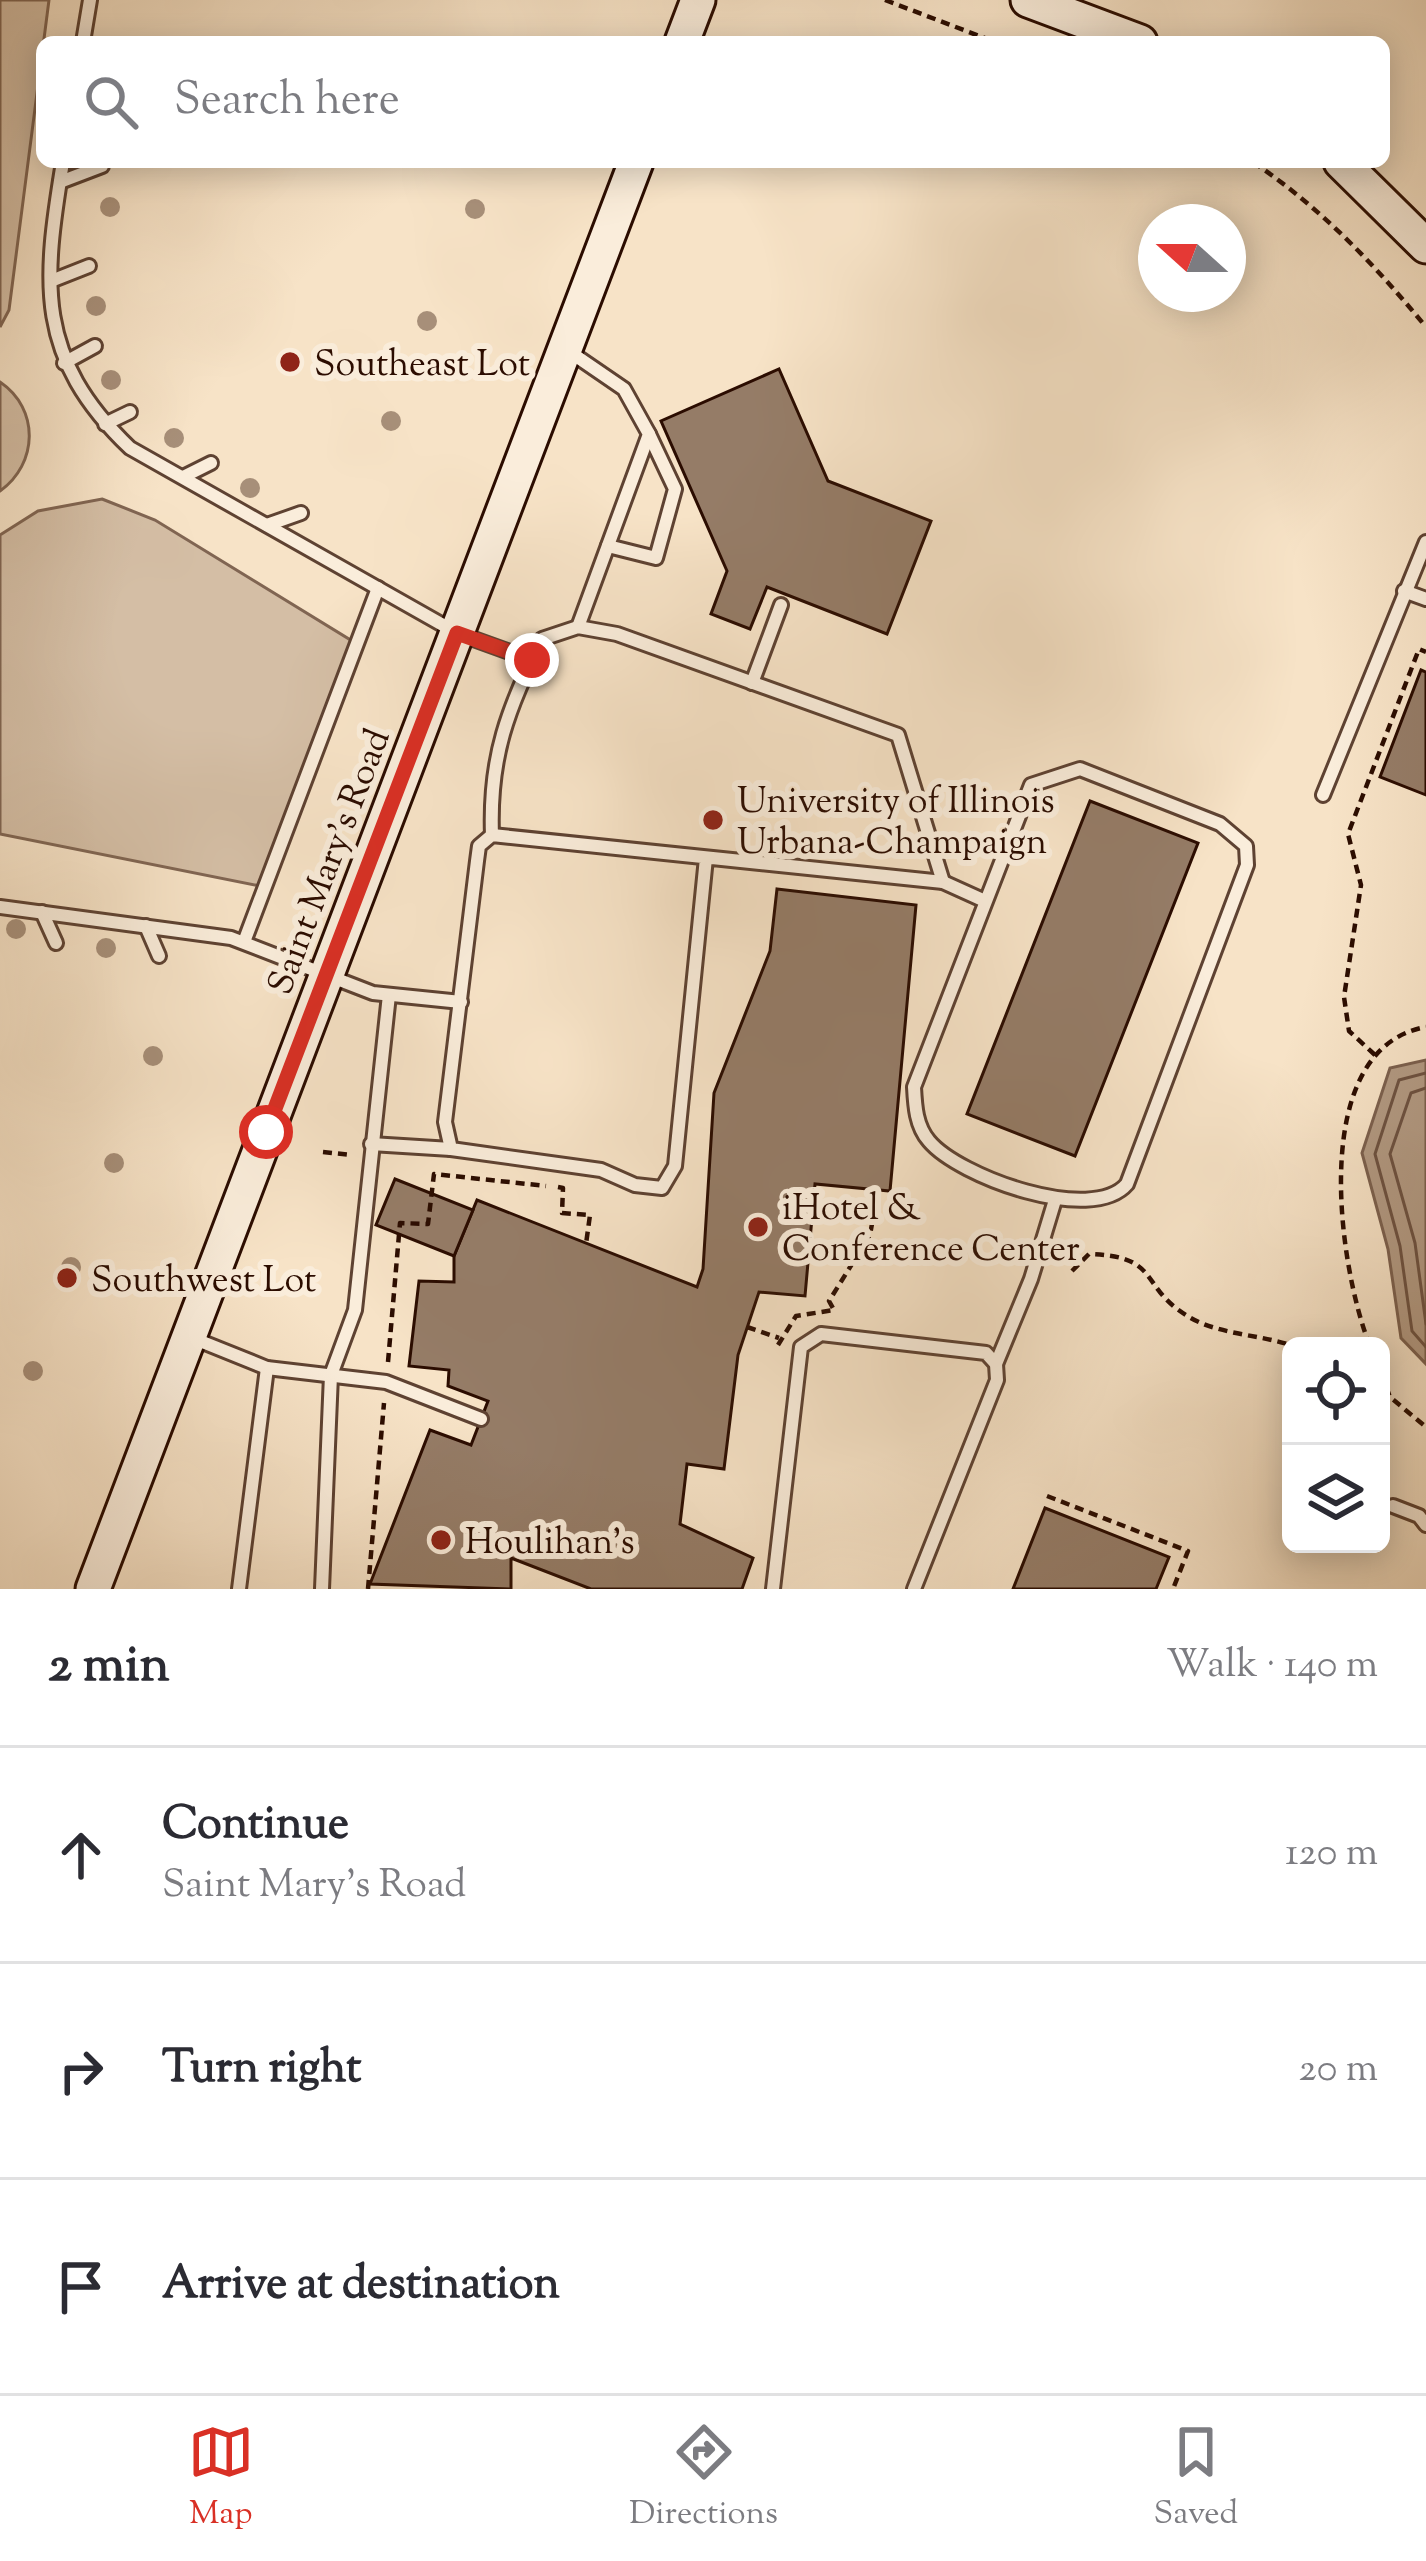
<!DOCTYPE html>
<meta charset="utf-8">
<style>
:root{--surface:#fff;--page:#f7f7f7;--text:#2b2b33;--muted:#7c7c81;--line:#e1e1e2;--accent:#d93025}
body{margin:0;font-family:"Sorts Mill Goudy",serif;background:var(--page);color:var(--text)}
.controls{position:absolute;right:36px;bottom:36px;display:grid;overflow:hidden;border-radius:18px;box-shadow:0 6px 30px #0003}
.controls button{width:108px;height:108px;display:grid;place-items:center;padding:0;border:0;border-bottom:3px solid var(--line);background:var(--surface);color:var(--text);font:60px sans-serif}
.compass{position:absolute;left:1138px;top:204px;width:108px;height:108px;border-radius:50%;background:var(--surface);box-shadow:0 6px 30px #0003;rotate:291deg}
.stop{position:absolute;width:36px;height:36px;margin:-27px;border:9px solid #d93025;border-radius:50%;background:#fff}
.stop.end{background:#d93025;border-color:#fff;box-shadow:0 3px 12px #0008}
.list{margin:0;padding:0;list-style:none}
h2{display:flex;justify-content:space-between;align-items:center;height:156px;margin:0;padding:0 48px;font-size:51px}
h2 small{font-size:39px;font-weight:400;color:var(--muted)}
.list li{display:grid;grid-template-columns:78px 1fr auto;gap:36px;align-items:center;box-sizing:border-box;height:216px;padding:0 48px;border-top:3px solid var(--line)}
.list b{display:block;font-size:45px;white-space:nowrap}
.list p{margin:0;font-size:39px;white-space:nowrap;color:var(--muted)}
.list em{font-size:39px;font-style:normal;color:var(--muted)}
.icon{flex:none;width:66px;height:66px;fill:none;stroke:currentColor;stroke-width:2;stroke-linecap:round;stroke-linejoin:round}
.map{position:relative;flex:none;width:1426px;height:1589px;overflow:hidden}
.search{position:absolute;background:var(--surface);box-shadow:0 6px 30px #0003;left:36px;right:36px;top:36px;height:132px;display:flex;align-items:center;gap:30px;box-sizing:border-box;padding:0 42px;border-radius:18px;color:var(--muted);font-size:45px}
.sheet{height:804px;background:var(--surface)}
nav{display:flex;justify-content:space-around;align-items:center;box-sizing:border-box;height:168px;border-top:3px solid var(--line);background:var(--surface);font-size:33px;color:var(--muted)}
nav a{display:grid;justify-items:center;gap:6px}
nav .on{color:var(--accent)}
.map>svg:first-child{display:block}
.green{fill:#d4bea5;stroke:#806552;stroke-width:3}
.water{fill:#b29a83;stroke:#7c614f;stroke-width:3}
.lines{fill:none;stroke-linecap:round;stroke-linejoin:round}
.shore{stroke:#6e5342;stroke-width:3}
.building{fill:#957c67;stroke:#2b0c00;stroke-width:3}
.lane-casing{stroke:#5e4232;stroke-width:18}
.secondary-casing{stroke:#2b0c00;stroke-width:39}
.path{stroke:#2b0c00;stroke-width:4.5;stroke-dasharray:9 6;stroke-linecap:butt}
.lane{stroke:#faeddb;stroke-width:12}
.secondary{stroke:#faeddb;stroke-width:33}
.tree{fill:#a78f79}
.route{stroke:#d93025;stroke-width:15}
.poi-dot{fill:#8f2418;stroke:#faeddb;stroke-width:4.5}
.labels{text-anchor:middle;stroke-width:12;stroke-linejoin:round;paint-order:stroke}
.poi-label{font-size:36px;fill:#2b0c00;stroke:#faeddb;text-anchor:start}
.street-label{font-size:36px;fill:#2b0c00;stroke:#faeddb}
</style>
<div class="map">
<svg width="1426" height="1589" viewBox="0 0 1426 1589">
<rect width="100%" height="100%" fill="#f7e3c7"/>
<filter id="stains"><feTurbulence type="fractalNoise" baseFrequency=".00167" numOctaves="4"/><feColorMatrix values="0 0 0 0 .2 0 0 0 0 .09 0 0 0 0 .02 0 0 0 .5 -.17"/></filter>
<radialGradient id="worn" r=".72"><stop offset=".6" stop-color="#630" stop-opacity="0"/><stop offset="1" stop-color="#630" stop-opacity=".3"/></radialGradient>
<g class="green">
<path d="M0 0H49L9 310 0 327Z"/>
<path d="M0 382C40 409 38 464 0 491Z"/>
<path d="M102 499 155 520 357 644 265 887 0 834V535L38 511Z"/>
</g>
<path class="water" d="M1426 1060V1364L1401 1338 1388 1249 1362 1153 1390 1068Z"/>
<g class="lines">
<g class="shore">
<path d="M1426 1073 1399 1080 1375 1154 1400 1246 1412 1331 1426 1347"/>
<path d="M1426 1088 1411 1093 1390 1154 1415 1243 1426 1324"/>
</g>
</g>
<g class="building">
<path d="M779 369 828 481 931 521 887 634 767 587 750 629 711 614 727 571 661 421Z"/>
<path d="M1421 670 1426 672V795L1380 777Z"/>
<path d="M1090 801 1198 843 1075 1156 967 1114Z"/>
<path d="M777 889 916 905 890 1191 815 1184 805 1296 759 1292 738 1355 724 1469 687 1464 680 1524 753 1558 742 1589H591L511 1558V1589L370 1584 430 1430 471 1445 488 1401 448 1386 449 1370 409 1366 419 1281 454 1282V1256L477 1200 697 1287 703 1269 714 1093 770 951Z"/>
<path d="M395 1179 473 1210 454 1256 376 1225Z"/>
<path d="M1045 1508 1169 1557 1156 1589H1013Z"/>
</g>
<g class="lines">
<defs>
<g id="lane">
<path d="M83 42 90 0"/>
<path d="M63 162C43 283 35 357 130 448L457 633 532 660"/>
<path d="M60 182 102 166"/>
<path d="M51 281 89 266"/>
<path d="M570 352 624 389 649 434 578 627"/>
<path d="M64 363 95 346"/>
<path d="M105 424 130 412"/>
<path d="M183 477 211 463"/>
<path d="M267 525 301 513"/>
<path d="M608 546 656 558 675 489 649 434"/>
<path d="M1404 591 1426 599"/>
<path d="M752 683 781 605"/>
<path d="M1080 769 1220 824 1246 846 1247 865 1127 1184C1092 1225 959 1177 929 1141 916 1126 915 1106 914 1087L1031 785Z"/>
<path d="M1323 795 1426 542"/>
<path d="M492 835C489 755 508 710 542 639L578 627 617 634 898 735 943 882"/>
<path d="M706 858 675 1166 662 1188 635 1185 601 1170 451 1149 445 1122 477 861 479 846 492 835 943 882 985 901"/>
<path d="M0 907 231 938 373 993 461 1002"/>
<path d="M42 912 56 943"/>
<path d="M146 926 159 956"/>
<path d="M244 942 378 588"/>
<path d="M371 1144 451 1149"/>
<path d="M190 1337 267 1368 386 1382 481 1419"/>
<path d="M996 1364 1031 1279 1055 1200"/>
<path d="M1393 1506 1419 1516 1426 1525"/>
<path d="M239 1589 267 1368"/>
<path d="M322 1589 331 1375 355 1310 389 995"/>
<path d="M773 1589 801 1347 821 1334 986 1353 996 1364 997 1380 914 1589"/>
</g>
<g id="secondary">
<path d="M1028 0 1140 42"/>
<path d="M682 42 698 0"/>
<path d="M1341 162 1426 246"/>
<path d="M93 1589 636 162"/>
</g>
</defs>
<use href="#lane" class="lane-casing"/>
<use href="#secondary" class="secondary-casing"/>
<g class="path">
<path d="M885 0 995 42"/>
<path d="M1253 162C1321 208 1375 265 1426 327"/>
<path d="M1375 1055 1349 1031 1344 997 1361 885 1348 834 1419 649 1426 652"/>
<path d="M323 1152 351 1155"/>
<path d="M558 1187 563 1188 562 1213 590 1215 586 1244"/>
<path d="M1072 1271 1089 1254C1161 1256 1139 1286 1186 1315 1216 1335 1260 1334 1293 1346"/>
<path d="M747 1327 779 1338"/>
<path d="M778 1345 796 1316 834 1310 829 1301 870 1235 878 1190"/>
<path d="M1370 1346C1338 1266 1307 1048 1426 1027"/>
<path d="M388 1362 400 1223 428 1224 434 1174 546 1186"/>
<path d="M1381 1373 1390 1397 1426 1427"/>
<path d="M1047 1496 1188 1551 1173 1589"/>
<path d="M368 1589 384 1403"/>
</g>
<use href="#lane" class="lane"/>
<use href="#secondary" class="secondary"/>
</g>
<g class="tree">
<circle cx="110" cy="207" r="10"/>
<circle cx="475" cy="209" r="10"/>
<circle cx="96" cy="306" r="10"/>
<circle cx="427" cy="321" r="10"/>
<circle cx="111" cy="380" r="10"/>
<circle cx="391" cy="421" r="10"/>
<circle cx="174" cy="438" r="10"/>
<circle cx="250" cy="488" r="10"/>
<circle cx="16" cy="929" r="10"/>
<circle cx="106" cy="948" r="10"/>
<circle cx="153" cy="1056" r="10"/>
<circle cx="114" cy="1163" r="10"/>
<circle cx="71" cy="1267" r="10"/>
<circle cx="33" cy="1371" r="10"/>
</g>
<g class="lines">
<path class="route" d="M266 1132 457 633 532 660"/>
</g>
<g class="poi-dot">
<circle cx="290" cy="362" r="12"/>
<circle cx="713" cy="820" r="12"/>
<circle cx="758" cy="1227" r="12"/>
<circle cx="67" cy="1278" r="12"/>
<circle cx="441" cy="1540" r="12"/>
</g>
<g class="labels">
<g class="poi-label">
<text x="314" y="375">Southeast Lot</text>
<text x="737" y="812">University of Illinois<tspan x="737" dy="41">Urbana-Champaign</tspan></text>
<text x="782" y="1219">iHotel &amp;<tspan x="782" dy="41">Conference Center</tspan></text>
<text x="91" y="1291">Southwest Lot</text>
<text x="465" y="1553">Houlihan's</text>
</g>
<g class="street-label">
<text transform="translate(327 861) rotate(-69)" y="13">Saint Mary's Road</text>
</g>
</g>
<rect width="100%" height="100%" filter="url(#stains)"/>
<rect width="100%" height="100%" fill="url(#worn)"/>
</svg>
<div class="controls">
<button><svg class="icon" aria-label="locate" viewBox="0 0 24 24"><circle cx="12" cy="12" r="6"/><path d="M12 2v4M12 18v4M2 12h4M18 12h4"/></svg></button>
<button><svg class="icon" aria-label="layers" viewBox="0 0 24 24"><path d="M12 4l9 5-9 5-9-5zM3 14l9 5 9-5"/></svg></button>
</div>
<svg class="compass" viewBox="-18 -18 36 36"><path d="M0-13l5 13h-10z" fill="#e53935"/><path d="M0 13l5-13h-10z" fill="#7c7c81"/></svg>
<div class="stop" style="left:266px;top:1132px"></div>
<div class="stop end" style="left:532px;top:660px"></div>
<div class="search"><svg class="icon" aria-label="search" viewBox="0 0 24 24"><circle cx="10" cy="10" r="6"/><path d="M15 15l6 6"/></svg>Search here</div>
</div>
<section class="sheet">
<h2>2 min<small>Walk · 140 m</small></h2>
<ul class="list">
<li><svg class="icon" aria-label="ahead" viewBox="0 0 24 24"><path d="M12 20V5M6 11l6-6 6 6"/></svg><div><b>Continue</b><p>Saint Mary's Road</p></div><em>120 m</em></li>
<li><svg class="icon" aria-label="right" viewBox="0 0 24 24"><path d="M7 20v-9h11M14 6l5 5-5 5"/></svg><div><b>Turn right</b></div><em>20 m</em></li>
<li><svg class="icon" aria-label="arrive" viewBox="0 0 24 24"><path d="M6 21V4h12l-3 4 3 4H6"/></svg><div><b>Arrive at destination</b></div></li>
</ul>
</section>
<nav>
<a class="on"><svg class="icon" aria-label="map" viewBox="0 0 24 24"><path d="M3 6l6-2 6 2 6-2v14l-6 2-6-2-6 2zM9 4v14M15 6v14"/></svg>Map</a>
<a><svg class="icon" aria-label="directions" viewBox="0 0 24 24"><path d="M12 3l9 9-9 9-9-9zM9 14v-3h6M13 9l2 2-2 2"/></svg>Directions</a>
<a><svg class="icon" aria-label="saved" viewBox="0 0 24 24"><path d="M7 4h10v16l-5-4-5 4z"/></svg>Saved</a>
</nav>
